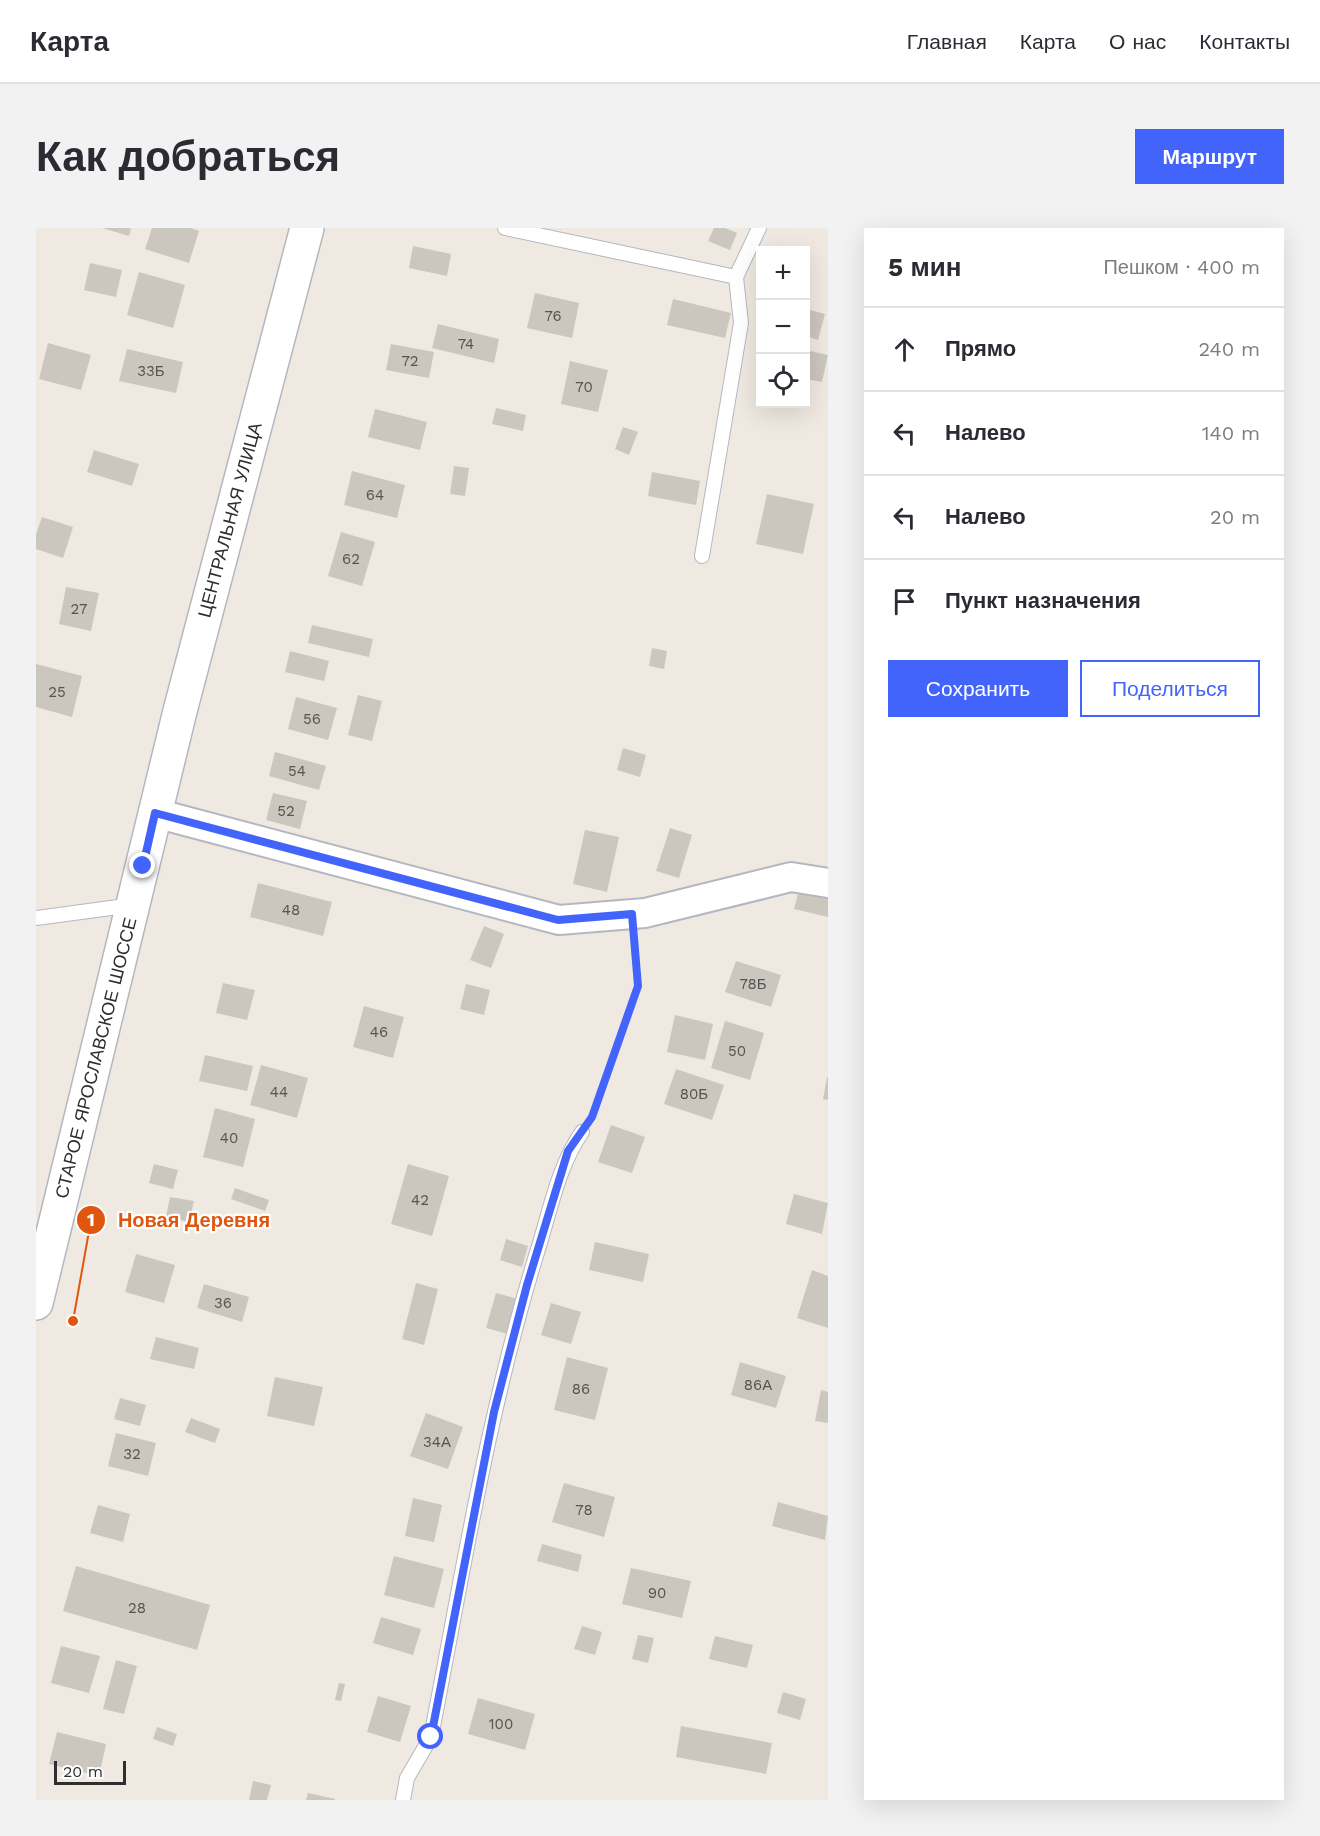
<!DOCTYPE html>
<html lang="ru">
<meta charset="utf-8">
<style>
:root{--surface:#fff;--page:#f2f2f3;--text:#2b2b33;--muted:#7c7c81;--line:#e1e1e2;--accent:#4264fb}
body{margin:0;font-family:"Work Sans",sans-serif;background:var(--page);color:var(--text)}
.controls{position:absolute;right:18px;top:18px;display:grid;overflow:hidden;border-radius:0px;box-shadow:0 6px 24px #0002}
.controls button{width:54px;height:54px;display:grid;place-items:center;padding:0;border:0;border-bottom:2px solid var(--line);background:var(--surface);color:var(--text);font:30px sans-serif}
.scale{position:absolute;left:18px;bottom:15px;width:72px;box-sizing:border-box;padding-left:6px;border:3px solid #2e2e2e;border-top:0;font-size:16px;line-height:21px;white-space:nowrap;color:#2e2e2e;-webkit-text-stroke:4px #fff;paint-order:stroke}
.stop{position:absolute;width:18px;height:18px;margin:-14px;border:4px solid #4264fb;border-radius:50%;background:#fff}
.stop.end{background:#4264fb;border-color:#fff;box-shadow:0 2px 6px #0008}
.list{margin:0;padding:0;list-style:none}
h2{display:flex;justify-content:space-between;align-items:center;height:78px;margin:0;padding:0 24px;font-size:26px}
h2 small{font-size:20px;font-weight:400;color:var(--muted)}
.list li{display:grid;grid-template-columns:39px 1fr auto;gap:18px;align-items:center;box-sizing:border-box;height:84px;padding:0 24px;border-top:2px solid var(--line)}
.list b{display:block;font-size:22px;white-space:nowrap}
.list em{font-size:20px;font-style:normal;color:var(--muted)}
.actions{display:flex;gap:12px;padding:18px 24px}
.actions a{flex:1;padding:14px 0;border:2px solid var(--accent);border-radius:0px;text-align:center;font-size:21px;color:var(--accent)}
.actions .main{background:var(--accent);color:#fff}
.icon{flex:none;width:33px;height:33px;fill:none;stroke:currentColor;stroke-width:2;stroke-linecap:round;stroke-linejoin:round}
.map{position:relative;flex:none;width:792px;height:1572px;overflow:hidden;border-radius:0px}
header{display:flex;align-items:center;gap:36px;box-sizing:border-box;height:84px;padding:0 30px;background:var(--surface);border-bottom:2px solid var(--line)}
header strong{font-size:28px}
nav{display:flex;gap:33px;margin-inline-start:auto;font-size:21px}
.intro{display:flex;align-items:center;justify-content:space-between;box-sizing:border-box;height:144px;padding:0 36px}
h1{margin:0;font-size:42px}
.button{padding:15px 27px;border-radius:0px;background:var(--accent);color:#fff;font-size:21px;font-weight:700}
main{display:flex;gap:36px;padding:0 36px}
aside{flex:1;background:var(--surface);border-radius:0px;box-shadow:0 6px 24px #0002}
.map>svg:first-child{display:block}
.building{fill:#cbc7bf}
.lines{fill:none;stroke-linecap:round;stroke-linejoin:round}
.service-casing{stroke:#b4b7c1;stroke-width:16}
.minor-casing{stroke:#b4b7c1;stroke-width:32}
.secondary-casing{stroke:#b4b7c1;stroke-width:36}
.path{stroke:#c9c9c9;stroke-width:4;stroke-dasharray:4.5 3;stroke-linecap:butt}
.service{stroke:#fff;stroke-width:14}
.minor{stroke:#fff;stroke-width:28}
.secondary{stroke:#fff;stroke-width:33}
.route{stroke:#4264fb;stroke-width:8}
.labels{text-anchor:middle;stroke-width:4.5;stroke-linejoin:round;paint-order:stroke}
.number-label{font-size:15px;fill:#555452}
.street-label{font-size:18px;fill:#2e2e2e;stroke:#fff}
.leader{fill:none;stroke:#df570e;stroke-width:2}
.callout-dot{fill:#df570e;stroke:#fff;stroke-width:2}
.mark-label{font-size:18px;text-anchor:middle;font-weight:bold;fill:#fff}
.callout-label{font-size:20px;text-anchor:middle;font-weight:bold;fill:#df570e;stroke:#fff;stroke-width:4.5;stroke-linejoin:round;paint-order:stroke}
</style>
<header>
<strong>Карта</strong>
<nav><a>Главная</a><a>Карта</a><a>О нас</a><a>Контакты</a></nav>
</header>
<div class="intro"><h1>Как добраться</h1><a class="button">Маршрут</a></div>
<main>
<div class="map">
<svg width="792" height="1572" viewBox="0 0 792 1572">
<rect width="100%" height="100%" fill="#efe9e1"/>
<g class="building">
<path d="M66 0H95L93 8Z"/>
<path d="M116 0H155L163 3 153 35 109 21Z"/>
<path d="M678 0H689L701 5 694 22 672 13Z"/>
<path d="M377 18 415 26 411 48 373 40Z"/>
<path d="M54 35 86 42 80 69 48 62Z"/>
<path d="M103 44 149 57 137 100 91 87Z"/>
<path d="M499 65 543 75 536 110 491 100Z"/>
<path d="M637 71 695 85 689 110 631 97Z"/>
<path d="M770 81 789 86 782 112 770 108Z"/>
<path d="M402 96 463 111 458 135 396 120Z"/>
<path d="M12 115 55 127 45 162 3 151Z"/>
<path d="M355 116 398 124 393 150 350 142Z"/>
<path d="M91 121 147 134 140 165 83 153Z"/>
<path d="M770 122 792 127 786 154 770 151Z"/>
<path d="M534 133 572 142 562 184 525 176Z"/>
<path d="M460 180 490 187 487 203 456 196Z"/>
<path d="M339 181 391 194 384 222 332 209Z"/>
<path d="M587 199 602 204 593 227 579 221Z"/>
<path d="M58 222 103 236 96 258 51 244Z"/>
<path d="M418 238 433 240 429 268 414 266Z"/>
<path d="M316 243 369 257 361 290 308 277Z"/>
<path d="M616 244 664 253 660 277 612 268Z"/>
<path d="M731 266 778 276 767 326 720 316Z"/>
<path d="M6 289 37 299 27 330 0 321V306Z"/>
<path d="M305 304 339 314 326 358 292 348Z"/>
<path d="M30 359 63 365 55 403 23 396Z"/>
<path d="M276 397 337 411 333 429 272 415Z"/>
<path d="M616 420 631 423 628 441 613 438Z"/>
<path d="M254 423 293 433 288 453 249 444Z"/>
<path d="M0 436 46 448 36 489 0 479Z"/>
<path d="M322 467 346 473 336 513 312 507Z"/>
<path d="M260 469 301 480 292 512 252 501Z"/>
<path d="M587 520 610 527 604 549 581 542Z"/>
<path d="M239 524 290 538 283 562 233 548Z"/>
<path d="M237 565 271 573 264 601 230 592Z"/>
<path d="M634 600 656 607 643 650 620 643Z"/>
<path d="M549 602 583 609 571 664 537 656Z"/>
<path d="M222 655 296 674 287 708 214 689Z"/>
<path d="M763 662 792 669V689L758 681Z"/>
<path d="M448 698 468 706 455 740 434 732Z"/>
<path d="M700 733 745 747 735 779 689 764Z"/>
<path d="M187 755 219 762 211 792 180 785Z"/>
<path d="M430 756 454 762 448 787 424 781Z"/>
<path d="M328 778 368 789 357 830 317 819Z"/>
<path d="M639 787 677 796 669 832 631 824Z"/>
<path d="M689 793 728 805 714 852 675 840Z"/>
<path d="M169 827 217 838 211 863 163 853Z"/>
<path d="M225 837 272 850 261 890 214 877Z"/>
<path d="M640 841 688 857 676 892 628 876Z"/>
<path d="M791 849H792V872L787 871Z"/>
<path d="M179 880 219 891 207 939 167 929Z"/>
<path d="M575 897 609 909 596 945 562 934Z"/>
<path d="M118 936 142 942 137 961 113 955Z"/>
<path d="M372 936 413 948 396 1008 355 996Z"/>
<path d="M199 960 233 972 229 983 195 971Z"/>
<path d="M758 966 792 975 786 1006 750 996Z"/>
<path d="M134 969 158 973 153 994 130 989Z"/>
<path d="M470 1011 492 1018 486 1039 464 1032Z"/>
<path d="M559 1014 613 1026 607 1054 553 1042Z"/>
<path d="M100 1026 139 1037 128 1075 89 1064Z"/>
<path d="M776 1042 792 1048V1100L761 1090Z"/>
<path d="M380 1055 402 1061 388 1117 366 1111Z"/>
<path d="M168 1056 213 1069 206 1094 161 1080Z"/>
<path d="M460 1065 482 1071 472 1106 450 1100Z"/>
<path d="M515 1075 545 1084 535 1116 505 1107Z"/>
<path d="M120 1109 163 1120 158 1141 114 1131Z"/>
<path d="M531 1129 572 1140 559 1192 518 1182Z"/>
<path d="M704 1134 750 1148 740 1180 695 1167Z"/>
<path d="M239 1149 287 1159 278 1198 231 1188Z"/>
<path d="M785 1162 792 1164V1195L779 1193Z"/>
<path d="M84 1170 110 1177 104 1198 78 1191Z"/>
<path d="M390 1185 427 1199 412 1241 374 1228Z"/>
<path d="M155 1190 184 1201 179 1215 149 1204Z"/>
<path d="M80 1205 120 1215 112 1248 72 1238Z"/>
<path d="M528 1255 579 1269 568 1309 516 1294Z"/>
<path d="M377 1270 406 1277 398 1314 369 1308Z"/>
<path d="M742 1274 792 1288 789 1312 736 1298Z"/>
<path d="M62 1277 94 1286 87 1314 54 1305Z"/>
<path d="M506 1316 546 1327 542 1344 501 1333Z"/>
<path d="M358 1328 408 1341 398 1380 348 1367Z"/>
<path d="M40 1338 174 1377 161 1422 27 1383Z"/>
<path d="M595 1340 655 1353 646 1390 586 1376Z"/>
<path d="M345 1389 385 1401 377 1427 337 1415Z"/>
<path d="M546 1398 566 1404 559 1427 538 1421Z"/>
<path d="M602 1407 618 1410 612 1435 596 1431Z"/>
<path d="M679 1408 717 1417 711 1440 673 1431Z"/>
<path d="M25 1418 64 1428 53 1465 15 1455Z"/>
<path d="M80 1432 101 1438 88 1486 67 1481Z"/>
<path d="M303 1455 309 1456 305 1473 299 1472Z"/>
<path d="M747 1464 770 1471 764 1492 741 1485Z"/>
<path d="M342 1468 375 1478 364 1514 331 1504Z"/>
<path d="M442 1470 499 1486 489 1522 432 1506Z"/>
<path d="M645 1498 736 1515 730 1546 640 1529Z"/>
<path d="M121 1499 141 1506 137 1518 117 1511Z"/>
<path d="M21 1504 70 1516 63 1548 13 1536Z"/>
<path d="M217 1553 235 1557 231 1572H213Z"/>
<path d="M272 1565 299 1571V1572H270Z"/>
</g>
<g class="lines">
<defs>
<g id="service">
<path d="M469 0 700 49 723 0"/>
<path d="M666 328 705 95 700 49"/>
<path d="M0 690 97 677"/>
<path d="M367 1572 371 1550 395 1509C427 1344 453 1178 503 1018 515 979 523 937 546 904"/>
</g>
<path id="minor" d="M119 585 523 692 609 685 755 649 792 655"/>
<path id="secondary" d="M0 1075 144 483 271 0"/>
</defs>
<use href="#service" class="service-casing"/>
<use href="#minor" class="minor-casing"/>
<use href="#secondary" class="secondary-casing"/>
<path class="path" d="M556 890 602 757 598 710"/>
<use href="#service" class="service"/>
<use href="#minor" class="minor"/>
<use href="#secondary" class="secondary"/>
</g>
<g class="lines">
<path class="route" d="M107 638 119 585 522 692 596 686 602 758 556 889 532 923 491 1057 458 1184 395 1509"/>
</g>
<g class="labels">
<g class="number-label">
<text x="517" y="93">76</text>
<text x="430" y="121">74</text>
<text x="374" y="138">72</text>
<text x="115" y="148">33Б</text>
<text x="548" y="164">70</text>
<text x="339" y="272">64</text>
<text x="315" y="336">62</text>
<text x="43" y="386">27</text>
<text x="21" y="469">25</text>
<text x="276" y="496">56</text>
<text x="261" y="548">54</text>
<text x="250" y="588">52</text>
<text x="255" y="687">48</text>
<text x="717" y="761">78Б</text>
<text x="343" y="809">46</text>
<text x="701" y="828">50</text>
<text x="243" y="869">44</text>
<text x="658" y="871">80Б</text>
<text x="193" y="915">40</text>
<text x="384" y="977">42</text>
<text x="187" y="1080">36</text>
<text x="722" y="1162">86А</text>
<text x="545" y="1166">86</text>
<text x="401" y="1219">34А</text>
<text x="96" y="1231">32</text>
<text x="548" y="1287">78</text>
<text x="621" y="1370">90</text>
<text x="101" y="1385">28</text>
<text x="465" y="1501">100</text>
</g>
<g class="street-label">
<text transform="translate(194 292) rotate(-75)" y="6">ЦЕНТРАЛЬНАЯ УЛИЦА</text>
<text transform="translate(60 830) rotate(-76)" y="6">СТАРОЕ ЯРОСЛАВСКОЕ ШОССЕ</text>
</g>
</g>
<path class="leader" d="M37 1093L55 992"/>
<g class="callout-dot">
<circle cx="37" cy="1093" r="6"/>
<circle cx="55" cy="992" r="15"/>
</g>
<g class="mark-label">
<text x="55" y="998">1</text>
</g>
<g class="callout-label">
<text x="158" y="999">Новая Деревня</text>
</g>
</svg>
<div class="controls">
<button>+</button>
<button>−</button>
<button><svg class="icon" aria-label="locate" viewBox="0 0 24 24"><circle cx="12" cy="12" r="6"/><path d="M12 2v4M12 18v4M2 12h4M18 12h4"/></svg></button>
</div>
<div class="scale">20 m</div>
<div class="stop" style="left:395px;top:1509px"></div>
<div class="stop end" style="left:107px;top:638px"></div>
</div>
<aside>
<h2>5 мин<small>Пешком · 400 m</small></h2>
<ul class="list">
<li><svg class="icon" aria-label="ahead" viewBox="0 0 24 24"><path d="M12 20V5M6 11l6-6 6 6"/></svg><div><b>Прямо</b></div><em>240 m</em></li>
<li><svg class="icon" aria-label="left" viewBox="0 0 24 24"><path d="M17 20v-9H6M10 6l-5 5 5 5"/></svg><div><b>Налево</b></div><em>140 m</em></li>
<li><svg class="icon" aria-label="left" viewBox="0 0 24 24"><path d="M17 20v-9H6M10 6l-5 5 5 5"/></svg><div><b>Налево</b></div><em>20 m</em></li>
<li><svg class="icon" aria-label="arrive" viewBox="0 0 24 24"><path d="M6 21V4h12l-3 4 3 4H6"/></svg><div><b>Пункт назначения</b></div></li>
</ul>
<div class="actions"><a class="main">Сохранить</a><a>Поделиться</a></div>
</aside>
</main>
